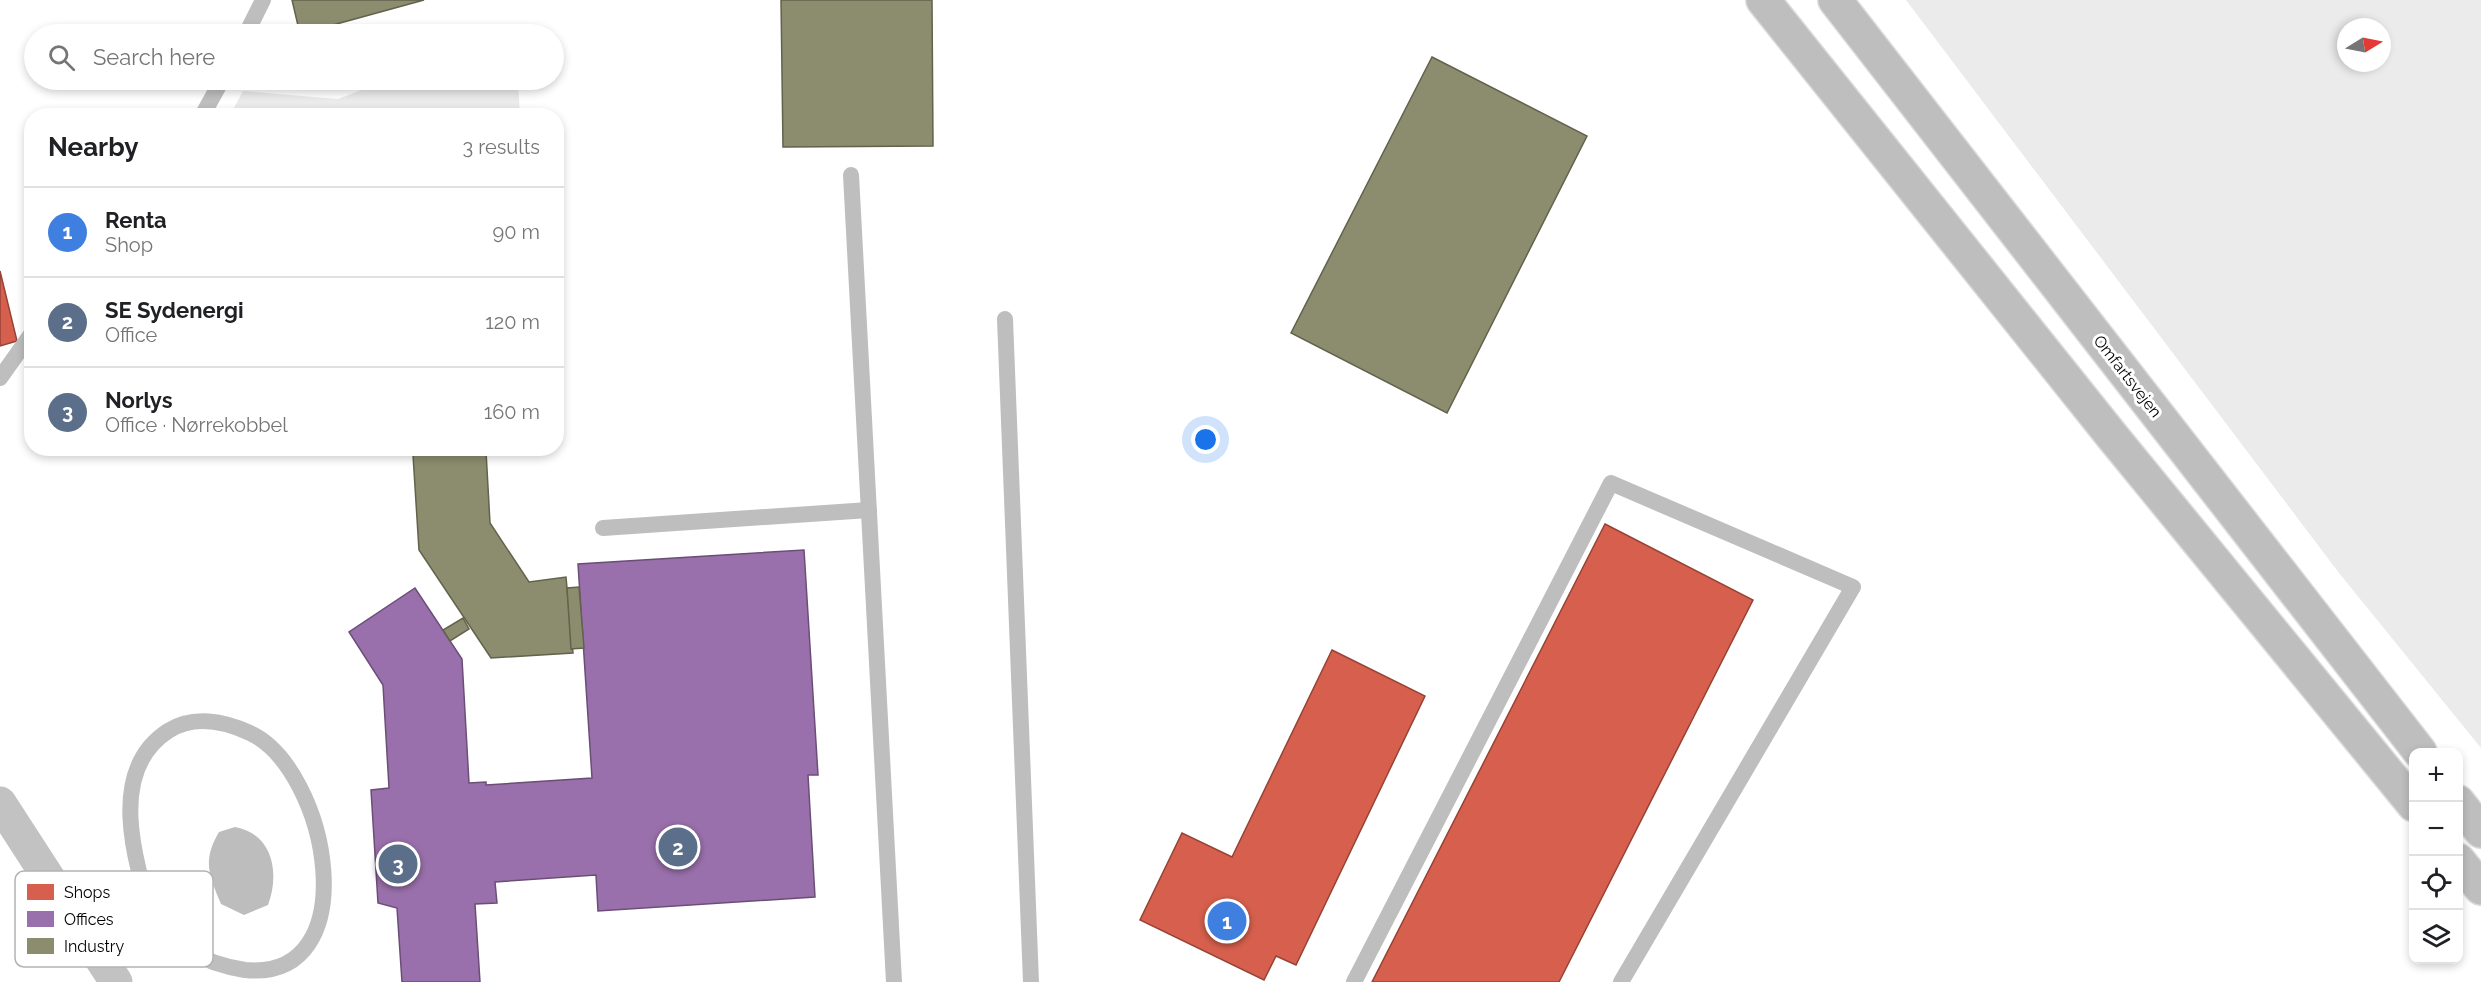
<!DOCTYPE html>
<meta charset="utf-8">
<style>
:root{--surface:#fff;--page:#f6f6f6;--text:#202124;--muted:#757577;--line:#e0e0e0;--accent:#595959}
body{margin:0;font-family:Raleway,sans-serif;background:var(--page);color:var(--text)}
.controls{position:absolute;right:18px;bottom:18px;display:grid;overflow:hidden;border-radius:12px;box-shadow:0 3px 9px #0003}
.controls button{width:54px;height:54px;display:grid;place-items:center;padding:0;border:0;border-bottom:2px solid var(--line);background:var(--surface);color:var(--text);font:30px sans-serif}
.compass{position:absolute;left:2337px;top:18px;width:54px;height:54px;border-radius:50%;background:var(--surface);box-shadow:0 3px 9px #0003;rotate:80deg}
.you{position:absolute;left:1206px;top:440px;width:21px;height:21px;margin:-15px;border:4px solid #fff;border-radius:50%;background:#1a73e8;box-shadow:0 0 0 9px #1a73e833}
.badge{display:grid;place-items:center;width:39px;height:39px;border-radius:50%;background:var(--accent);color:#fff;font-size:20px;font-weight:700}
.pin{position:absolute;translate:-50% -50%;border:3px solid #fff;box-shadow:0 2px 6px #0006}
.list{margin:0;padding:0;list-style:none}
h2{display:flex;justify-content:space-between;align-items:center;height:78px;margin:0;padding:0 24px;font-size:26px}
h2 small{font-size:20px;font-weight:400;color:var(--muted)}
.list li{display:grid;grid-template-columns:39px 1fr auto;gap:18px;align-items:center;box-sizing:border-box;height:90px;padding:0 24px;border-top:2px solid var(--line)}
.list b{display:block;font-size:22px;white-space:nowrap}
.list p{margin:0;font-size:20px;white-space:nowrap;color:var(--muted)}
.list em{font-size:20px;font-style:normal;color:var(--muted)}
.icon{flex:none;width:33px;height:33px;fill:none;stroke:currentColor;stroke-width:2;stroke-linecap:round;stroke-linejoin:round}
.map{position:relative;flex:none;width:2481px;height:982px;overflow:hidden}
.search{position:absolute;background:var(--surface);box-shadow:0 3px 9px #0003;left:24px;top:24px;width:540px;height:66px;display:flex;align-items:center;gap:15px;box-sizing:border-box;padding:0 21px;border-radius:33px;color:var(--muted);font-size:22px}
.panel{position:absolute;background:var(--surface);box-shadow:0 3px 9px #0003;left:24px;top:108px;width:540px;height:348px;border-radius:24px}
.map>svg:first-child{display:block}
.green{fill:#ebebeb;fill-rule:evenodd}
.water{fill:#bdbdbd}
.shops{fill:#d6604d;stroke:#964336;stroke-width:1.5}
.offices{fill:#9970ab;stroke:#6b4e78;stroke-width:1.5}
.industry{fill:#8c8c6e;stroke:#62624d;stroke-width:1.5}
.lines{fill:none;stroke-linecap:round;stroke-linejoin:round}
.highway-casing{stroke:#dbdbdb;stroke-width:36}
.lane{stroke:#bebebe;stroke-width:16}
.secondary{stroke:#c2c2c2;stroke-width:33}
.highway{stroke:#bebebe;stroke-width:33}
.labels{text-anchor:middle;stroke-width:6;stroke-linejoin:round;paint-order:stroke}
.street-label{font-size:16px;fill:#000;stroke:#fff}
.key{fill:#fff;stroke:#b2b2b2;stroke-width:1.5}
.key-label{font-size:16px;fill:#000}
</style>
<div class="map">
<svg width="2481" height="982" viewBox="0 0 2481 982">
<rect width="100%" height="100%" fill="#fff"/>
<g class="green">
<path d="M1906 0H2481V748L2339 573ZM2346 27H2382V63H2346Z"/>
<path d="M388 80H518L520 115H230L243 91 338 99Z"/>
</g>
<path class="water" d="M235 827C273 834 280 873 268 905L244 915 221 904C209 875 202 861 219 832Z"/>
<g class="shops">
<path d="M0 271 17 341 0 346Z"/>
<path d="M1605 524 1753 600 1559 982H1372Z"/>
<path d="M1332 650 1425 696 1296 965 1276 956 1264 980 1140 920 1182 833 1232 857Z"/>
</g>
<path class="offices" d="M804 550 818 775H808L815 897 598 911 596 875 495 882 497 903 475 904 480 982H402L397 908 378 903 371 790 389 788 383 685 349 632 415 588 462 659 469 783 486 782V785L592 778 578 564Z"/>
<g class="industry">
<path d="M292 0H424L300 34Z"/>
<path d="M781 0H932L933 146 783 147Z"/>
<path d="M1432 57 1587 136 1447 413 1291 333Z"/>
<path d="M486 451 490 523 529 582 566 577 573 653 491 658 419 550 413 455Z"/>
<path d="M579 587 584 648 571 649 567 588Z"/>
<path d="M463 618 469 629 450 641 443 630Z"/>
</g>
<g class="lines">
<defs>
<g id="highway">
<path d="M1763 0 2112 436 2414 805"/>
<path d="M1835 0 2420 752"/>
<path d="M2458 802 2481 831"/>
<path d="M2458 860 2481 888"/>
</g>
</defs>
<use href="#highway" class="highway-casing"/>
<g class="lane">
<path d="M246 34 263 0"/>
<path d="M202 116 222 80"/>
<path d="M851 175 894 982"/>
<path d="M1005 319 1031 982"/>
<path d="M0 378 32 333"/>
<path d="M603 528 869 510"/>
<path d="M106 963 154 923C166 932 177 943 190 951 206 961 226 967 245 970 368 982 329 770 250 733 224 721 193 715 168 731 105 772 136 865 154 923"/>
<path d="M1354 982 1611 483 1853 587 1621 982"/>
</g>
<path class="secondary" d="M0 803 116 982"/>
<use href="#highway" class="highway"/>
</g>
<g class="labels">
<g class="street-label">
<text transform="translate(2128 376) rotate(52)" y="6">Omfartsvejen</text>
</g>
</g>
<rect x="15" y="871" width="198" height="96" rx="9" class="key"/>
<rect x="27" y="884" width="27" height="16" fill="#d6604d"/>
<rect x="27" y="911" width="27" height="16" fill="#9970ab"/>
<rect x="27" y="938" width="27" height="16" fill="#8c8c6e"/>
<g class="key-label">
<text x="64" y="898">Shops</text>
<text x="64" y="925">Offices</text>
<text x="64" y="952">Industry</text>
</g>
</svg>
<div class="controls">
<button>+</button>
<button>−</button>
<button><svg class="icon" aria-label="locate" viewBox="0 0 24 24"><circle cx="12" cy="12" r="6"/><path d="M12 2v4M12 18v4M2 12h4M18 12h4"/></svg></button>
<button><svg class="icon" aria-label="layers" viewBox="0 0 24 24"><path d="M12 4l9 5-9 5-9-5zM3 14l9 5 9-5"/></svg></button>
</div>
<svg class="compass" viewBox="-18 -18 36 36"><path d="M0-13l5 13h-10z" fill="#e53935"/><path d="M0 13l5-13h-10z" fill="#757577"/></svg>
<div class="you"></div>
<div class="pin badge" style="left:1227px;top:921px;background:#3f7fe0">1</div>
<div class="pin badge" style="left:678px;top:847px;background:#5c6f8a">2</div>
<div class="pin badge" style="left:398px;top:864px;background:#5c6f8a">3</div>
<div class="search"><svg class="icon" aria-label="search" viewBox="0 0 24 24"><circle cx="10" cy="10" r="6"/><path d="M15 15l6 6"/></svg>Search here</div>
<section class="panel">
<h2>Nearby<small>3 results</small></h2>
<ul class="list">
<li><span class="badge" style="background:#3f7fe0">1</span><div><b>Renta</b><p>Shop</p></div><em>90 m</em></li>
<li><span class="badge" style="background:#5c6f8a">2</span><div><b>SE Sydenergi</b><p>Office</p></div><em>120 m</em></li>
<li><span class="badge" style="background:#5c6f8a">3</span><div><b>Norlys</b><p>Office · Nørrekobbel</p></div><em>160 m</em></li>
</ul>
</section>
</div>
